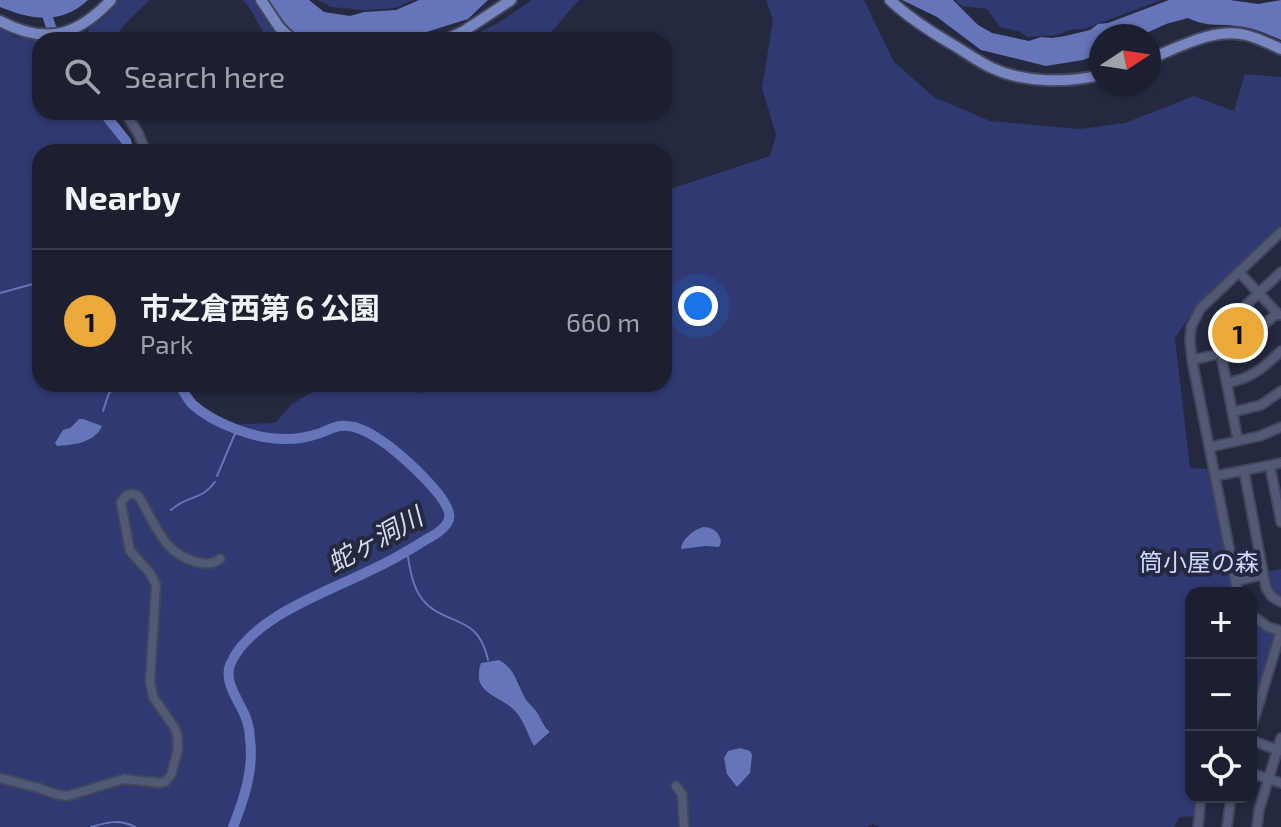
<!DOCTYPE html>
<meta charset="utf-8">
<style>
:root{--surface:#1b1f2f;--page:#282c3b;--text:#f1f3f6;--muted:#a0a2aa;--line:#393d4b;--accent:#eba93a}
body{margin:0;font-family:"Exo 2","Noto Sans JP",sans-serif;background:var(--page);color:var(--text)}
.controls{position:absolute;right:24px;bottom:24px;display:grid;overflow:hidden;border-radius:16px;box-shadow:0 2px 6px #0004}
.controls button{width:72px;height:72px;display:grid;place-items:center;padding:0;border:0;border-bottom:2px solid var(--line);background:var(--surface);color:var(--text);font:40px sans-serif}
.compass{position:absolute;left:1089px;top:24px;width:72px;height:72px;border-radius:50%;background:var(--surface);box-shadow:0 2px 6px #0004;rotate:78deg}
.you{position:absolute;left:698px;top:306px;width:28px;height:28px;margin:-20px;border:6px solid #fff;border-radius:50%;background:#1a73e8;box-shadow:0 0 0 12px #1a73e833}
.badge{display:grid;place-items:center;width:52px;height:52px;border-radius:50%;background:var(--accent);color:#111;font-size:26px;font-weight:700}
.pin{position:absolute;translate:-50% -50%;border:4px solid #fff;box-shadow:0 2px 8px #0006}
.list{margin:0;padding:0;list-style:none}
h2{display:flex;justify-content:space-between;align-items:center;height:104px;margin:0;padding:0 32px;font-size:34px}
h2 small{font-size:26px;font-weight:400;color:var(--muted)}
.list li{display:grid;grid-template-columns:52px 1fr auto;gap:24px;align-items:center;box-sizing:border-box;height:144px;padding:0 32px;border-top:2px solid var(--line)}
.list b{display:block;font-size:30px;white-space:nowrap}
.list p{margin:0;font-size:26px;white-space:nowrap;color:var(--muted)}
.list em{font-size:26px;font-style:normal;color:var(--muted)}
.icon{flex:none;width:44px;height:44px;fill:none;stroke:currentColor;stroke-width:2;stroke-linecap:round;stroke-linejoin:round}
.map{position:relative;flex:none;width:1281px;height:827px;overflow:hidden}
.search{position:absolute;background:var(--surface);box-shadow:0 2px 6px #0004;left:32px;top:32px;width:640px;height:88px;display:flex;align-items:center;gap:20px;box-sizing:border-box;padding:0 28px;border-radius:24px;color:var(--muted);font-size:30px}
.panel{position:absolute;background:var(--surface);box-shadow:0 2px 6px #0004;left:32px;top:144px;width:640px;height:248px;border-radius:24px}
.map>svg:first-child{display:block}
.green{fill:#303971;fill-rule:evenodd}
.water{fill:#6675b9}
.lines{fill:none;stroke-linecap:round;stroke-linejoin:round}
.stream{stroke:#6675b9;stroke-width:2}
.river{stroke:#6675b9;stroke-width:10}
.minor-casing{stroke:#41465b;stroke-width:12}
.major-casing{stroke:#41465b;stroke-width:14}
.minor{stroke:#515975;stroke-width:8}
.major{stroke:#7785c0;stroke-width:10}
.labels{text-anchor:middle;stroke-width:8;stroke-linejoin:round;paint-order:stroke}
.park-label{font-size:24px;fill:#ced8ff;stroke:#24293f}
.water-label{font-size:26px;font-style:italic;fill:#d6dbef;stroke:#24293f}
</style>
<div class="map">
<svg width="1281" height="827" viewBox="0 0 1281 827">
<rect width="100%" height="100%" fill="#24293f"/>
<g class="green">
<path d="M117 0H150C138 12 122 23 115 40H87C88 24 91 26 103 18 109 14 113 6 117 0Z"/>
<path d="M243 0H255L279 34 286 40H267L251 10Z"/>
<path d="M318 0H413L396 8 364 10 331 7Z"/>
<path d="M532 0H580L575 4 545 40H464L498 23Z"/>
<path d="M766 0H864L894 62 934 97 990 121 1079 129 1125 123 1194 96 1234 111 1245 74 1281 77V225L1196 307 1175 338 1190 468 1209 469 1235 593H1191V797H1199L1195 816 1180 817 1174 827H879L874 824 870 825 868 827H0V26L14 37 54 40H40V112H99L123 141 125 152H40V384H172L187 405 217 425 275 423 292 404 325 384H391L404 390 421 393 440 388 441 384H664V191L770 156 776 135 762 88 773 20ZM75 422 92 439 62 446 56 443ZM478 670 518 680 524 696 550 733 534 746C527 734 525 721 515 711 500 695 478 697 478 670Z"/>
<path d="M955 0H1161L1087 28 1069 30 1058 35 1028 37 1018 31 1000 27 987 9 962 6Z"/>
<path d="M1242 315 1255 329 1230 351 1225 348C1224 332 1231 326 1242 315Z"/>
<path d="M1281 569V598C1271 593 1269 582 1266 572Z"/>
<path d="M1251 623 1253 626 1277 635 1251 713Z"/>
</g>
<g class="water">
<path d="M0 0H88C61 25 32 20 0 7Z"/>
<path d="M268 0H309L324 12 350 16 364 12 396 10 419 0H488L468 19 401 40H307C288 31 279 17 268 0Z"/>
<path d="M902 0H953L978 25 992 33 1029 41 1041 37 1052 38 1065 36 1090 30 1098 24 1108 23 1169 0H1230L1258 4 1281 0V40C1269 35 1257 29 1244 27 1223 23 1208 28 1188 18L1166 24 1140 36H1101V53L1083 60 1046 66 981 50 937 17Z"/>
<path d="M79 419H83L102 426C95 443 73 445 57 446L55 443 63 430 70 428Z"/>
<path d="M703 527C712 527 720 532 721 542L719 547 706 546 681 549C682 539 693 530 703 527Z"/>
<path d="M499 660C514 668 517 682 524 696 527 702 532 706 536 711 541 718 543 726 550 732L534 746C527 734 525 722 515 711 500 695 470 694 481 663Z"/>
<path d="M740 748 750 751 752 755 750 773 737 787 727 774 724 758 728 751Z"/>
</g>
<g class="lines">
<g class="stream">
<path d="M0 293 40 282"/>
<path d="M103 411 109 393 124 384"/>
<path d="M217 476 237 429"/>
<path d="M171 510C187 495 201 501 215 482"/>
<path d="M407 552C410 568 412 586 422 599 444 627 478 612 488 660"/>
<path d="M91 827C107 822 120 819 135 827"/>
</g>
<g class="river">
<path d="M44 6 51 27 58 40"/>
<path d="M103 112 126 141 129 152"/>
<path d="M179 384C183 391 187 398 192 404 214 424 257 440 287 439 297 439 308 437 317 434 325 432 332 427 340 426 358 424 375 436 389 446 403 457 454 501 449 519 446 529 435 535 427 539 408 551 389 562 369 571 327 592 249 618 230 665 223 684 242 704 247 721 249 727 250 733 250 739 254 770 244 799 233 827"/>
</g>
<defs>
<g id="minor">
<path d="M125 112 138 133 146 152"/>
<path d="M1239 272 1279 315"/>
<path d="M1192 360 1236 350 1277 313"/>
<path d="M1227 383C1252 378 1263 368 1281 351"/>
<path d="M1233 412 1261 405 1281 391"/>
<path d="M1238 441 1219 344 1220 334 1225 325 1281 272"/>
<path d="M1210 447 1260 436 1281 427"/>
<path d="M1270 466 1281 522"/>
<path d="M1244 471 1266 588 1272 597 1281 602"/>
<path d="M1215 476 1281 463"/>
<path d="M1235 581 1263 575"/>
<path d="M1238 593 1192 360 1190 340 1191 327 1200 309 1281 232"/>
<path d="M1251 615 1268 627 1281 631"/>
<path d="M1251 729 1281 631"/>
<path d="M1251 740 1280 751"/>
<path d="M1251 773 1281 783"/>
<path d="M0 778 39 788 55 794 67 796 124 779 160 783 165 782 171 775 178 749 177 734 174 727 153 697 150 681 156 585 150 573 130 551 121 503C125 495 131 491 139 497 148 512 157 533 169 546 180 558 206 570 220 559"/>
<path d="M676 786 682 794 684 827"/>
<path d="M1198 827 1201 797"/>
<path d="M1227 827 1231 797"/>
<path d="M1257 827 1259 810 1281 738"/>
</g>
<g id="major">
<path d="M261 0 279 27 292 40"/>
<path d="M890 0C908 17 928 30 950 43 964 51 977 61 992 68 1024 83 1067 83 1101 75"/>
<path d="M0 21C45 45 76 37 111 0"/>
<path d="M445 40 464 31 511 0"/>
<path d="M1149 59C1178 48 1214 27 1246 35 1258 38 1270 44 1281 49"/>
</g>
</defs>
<use href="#minor" class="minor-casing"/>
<use href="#major" class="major-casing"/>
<use href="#minor" class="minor"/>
<use href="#major" class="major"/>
</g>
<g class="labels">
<g class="park-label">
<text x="1199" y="571">筒小屋の森</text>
</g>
<g class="water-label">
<text transform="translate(375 540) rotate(-29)" y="9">蛇ヶ洞川</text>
</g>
</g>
</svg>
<div class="controls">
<button>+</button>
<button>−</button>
<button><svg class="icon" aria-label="locate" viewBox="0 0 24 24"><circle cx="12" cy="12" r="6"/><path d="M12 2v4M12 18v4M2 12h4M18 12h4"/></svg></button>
</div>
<svg class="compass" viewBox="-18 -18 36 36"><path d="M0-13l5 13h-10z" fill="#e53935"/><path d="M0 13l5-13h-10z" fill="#a0a2aa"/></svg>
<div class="you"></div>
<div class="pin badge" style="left:1238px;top:333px">1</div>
<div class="search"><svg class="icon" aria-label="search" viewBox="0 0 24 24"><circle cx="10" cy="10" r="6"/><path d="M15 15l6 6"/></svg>Search here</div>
<section class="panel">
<h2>Nearby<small></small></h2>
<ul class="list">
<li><span class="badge">1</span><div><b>市之倉西第６公園</b><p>Park</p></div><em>660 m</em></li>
</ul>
</section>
</div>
